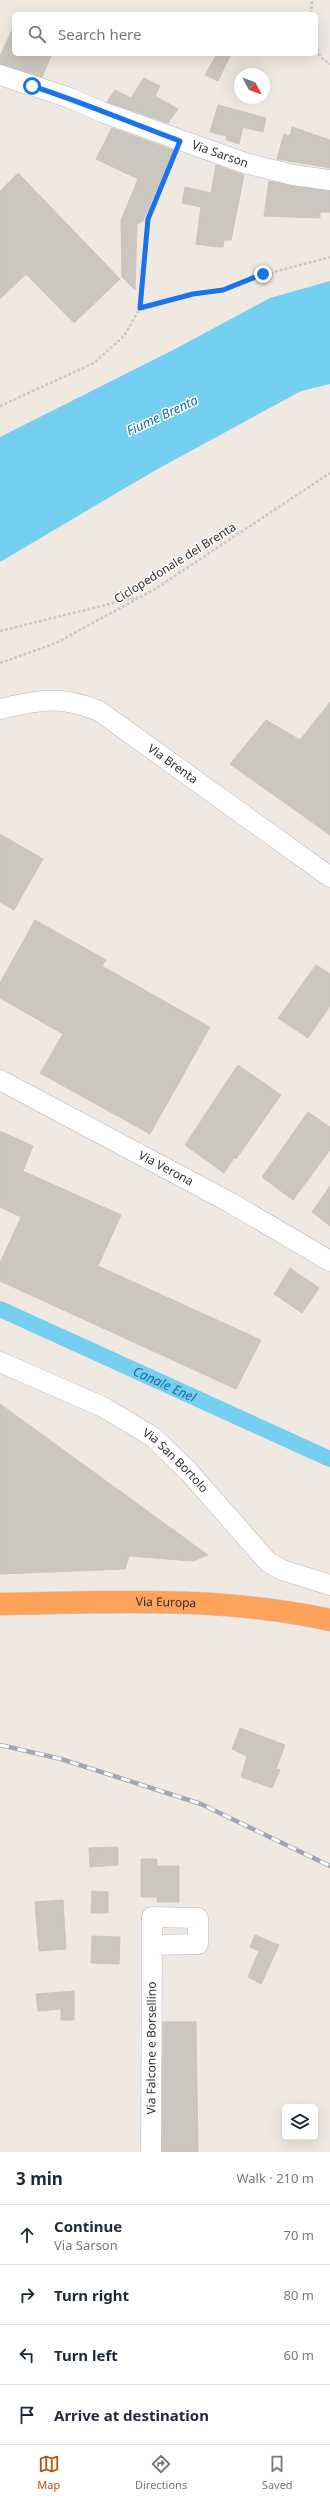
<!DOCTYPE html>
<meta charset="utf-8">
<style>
:root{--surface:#fff;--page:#f6f6f7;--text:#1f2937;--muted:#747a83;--line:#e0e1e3;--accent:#b45309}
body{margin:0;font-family:"Noto Sans",sans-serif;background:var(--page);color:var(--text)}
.controls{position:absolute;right:12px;bottom:12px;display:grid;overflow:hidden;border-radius:6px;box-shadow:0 4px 16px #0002}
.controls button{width:36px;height:36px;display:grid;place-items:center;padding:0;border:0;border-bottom:1px solid var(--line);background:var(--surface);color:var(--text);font:20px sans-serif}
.compass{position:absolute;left:234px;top:68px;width:36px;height:36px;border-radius:50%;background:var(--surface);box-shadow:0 4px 16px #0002;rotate:131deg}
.stop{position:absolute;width:12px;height:12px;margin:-9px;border:3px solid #1a73e8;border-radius:50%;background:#fff}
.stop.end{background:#1a73e8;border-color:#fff;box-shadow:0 1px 4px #0008}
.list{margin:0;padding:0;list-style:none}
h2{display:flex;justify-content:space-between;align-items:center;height:52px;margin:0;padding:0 16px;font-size:17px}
h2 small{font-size:13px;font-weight:400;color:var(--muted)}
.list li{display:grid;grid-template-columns:26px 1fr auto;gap:12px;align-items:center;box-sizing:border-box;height:60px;padding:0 16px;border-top:1px solid var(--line)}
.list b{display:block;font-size:15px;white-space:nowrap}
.list p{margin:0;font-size:13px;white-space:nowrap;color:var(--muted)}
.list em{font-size:13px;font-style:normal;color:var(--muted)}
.icon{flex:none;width:22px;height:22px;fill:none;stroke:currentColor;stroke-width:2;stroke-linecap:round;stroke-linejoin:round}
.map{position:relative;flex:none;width:330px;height:2152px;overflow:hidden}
.search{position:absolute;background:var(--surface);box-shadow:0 4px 16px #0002;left:12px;right:12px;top:12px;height:44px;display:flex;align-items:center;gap:10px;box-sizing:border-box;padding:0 14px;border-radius:6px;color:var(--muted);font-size:15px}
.sheet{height:292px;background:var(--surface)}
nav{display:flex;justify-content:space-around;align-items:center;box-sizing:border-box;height:56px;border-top:1px solid var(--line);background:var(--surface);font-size:11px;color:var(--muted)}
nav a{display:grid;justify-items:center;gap:2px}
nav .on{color:var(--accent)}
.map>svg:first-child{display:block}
.water{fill:#75cff0}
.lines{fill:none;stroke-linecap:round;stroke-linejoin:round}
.canal{stroke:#75cff0;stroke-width:16}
.building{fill:#cbc7bf;stroke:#cbc5ba}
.minor-casing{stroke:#b4b7c1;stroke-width:21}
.highway-casing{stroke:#c9c9c9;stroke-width:23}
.path{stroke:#c9c9c9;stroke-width:2.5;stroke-dasharray:3 2;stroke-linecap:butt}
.minor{stroke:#fff;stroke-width:20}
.highway{stroke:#ffa35c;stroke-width:22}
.rail-casing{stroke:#a3a6b8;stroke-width:4.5}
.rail{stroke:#fff;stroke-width:3;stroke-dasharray:9;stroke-linecap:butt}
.route{stroke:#1a73e8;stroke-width:5}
.labels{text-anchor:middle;stroke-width:3;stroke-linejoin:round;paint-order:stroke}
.street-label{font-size:12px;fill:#2e2e2e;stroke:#fff}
.water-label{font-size:13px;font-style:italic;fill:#0d6fa3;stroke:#fff}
</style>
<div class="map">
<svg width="330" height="2152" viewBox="0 0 330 2152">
<rect width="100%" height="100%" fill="#efe9e1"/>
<path class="water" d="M330 281V384L301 391 154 471 0 562V437L177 348 270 298Z"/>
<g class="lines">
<path class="canal" id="s1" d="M0 1309 330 1459"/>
</g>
<g class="building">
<path d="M14 26V54H52L42 77 0 64V56Z"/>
<path d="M217 54H231L218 81 205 75Z"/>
<path d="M144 78 160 86 155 96 178 109 168 123 107 102 115 90 131 98Z"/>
<path d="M218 105 266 118 263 132 243 127 239 144 226 140 227 136 210 132Z"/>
<path d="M292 127 330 140V168L277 159 284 134 290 136Z"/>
<path d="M112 128 173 150 143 221 137 224 135 290 122 277 121 220 138 179 96 159Z"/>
<path d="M216 165 244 175 231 240H224L223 247H218L196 244 201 207 182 203 185 187 211 193Z"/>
<path d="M18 173 120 279 74 323 26 274 0 299V191Z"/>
<path d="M269 181 330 191V212H320V218L264 216Z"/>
<path d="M330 702V835L230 764 266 720 300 740Z"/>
<path d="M0 834 43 859 14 910 0 902Z"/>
<path d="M35 920 106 960 102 966 210 1027 150 1134 40 1073 63 1034 0 998V983Z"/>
<path d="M316 965 330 974V1006L308 1038 278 1018Z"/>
<path d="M238 1065 281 1095 236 1159 234 1158 224 1173 185 1145Z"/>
<path d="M308 1112 330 1127V1150L293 1200 262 1177Z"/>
<path d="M0 1131 33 1146 23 1171 121 1215 98 1266 261 1340 236 1389 0 1281V1263L21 1217 0 1207Z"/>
<path d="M330 1186V1226L312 1212Z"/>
<path d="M290 1268 319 1288 302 1313 274 1294Z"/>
<path d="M0 1404 208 1555 193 1561 129 1556 125 1569 0 1574Z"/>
<path d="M240 1728 285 1745 276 1769 280 1770 272 1788 241 1777 247 1756 232 1749Z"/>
<path d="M118 1847V1865L90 1867 89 1848Z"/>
<path d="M141 1859H157V1866H179V1902H157V1897H141Z"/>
<path d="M92 1891 108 1892V1913H91Z"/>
<path d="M63 1900 66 1949 39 1951 35 1902Z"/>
<path d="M255 1935 279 1945 261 1984 248 1977 259 1951 250 1947Z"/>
<path d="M92 1936 120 1937 119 1964 91 1963Z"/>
<path d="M74 1991V2020H61V2009L38 2011 36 1994Z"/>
<path d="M163 2022H196L198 2152H162Z"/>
</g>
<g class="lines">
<defs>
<g id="minor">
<path id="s2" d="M0 75 70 98 102 112 245 163 293 175 330 180"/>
<path id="s3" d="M0 709C41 700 59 695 99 711L330 877"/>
<path id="s4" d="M0 1080 231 1203 330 1261"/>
<path id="s5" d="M0 1362 103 1407 153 1437 189 1472 268 1562 282 1570 330 1585"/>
<path id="s6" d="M151 2152 152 1945V1917L198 1918V1944L152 1945"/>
</g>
<g id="highway">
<path id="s7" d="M0 1604C111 1602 221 1596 330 1620"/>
</g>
</defs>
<use href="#minor" class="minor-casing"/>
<use href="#highway" class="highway-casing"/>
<g class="path">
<path d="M311 14 312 0"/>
<path d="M316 44 320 57 330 64"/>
<path d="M140 308 193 294 223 290 263 275 330 257"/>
<path d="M0 406 94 363 124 336 140 308 148 219 174 156"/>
<path d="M0 631 138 597"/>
<path d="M0 663 56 643 155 589 330 473"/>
</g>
<use href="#minor" class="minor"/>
<use href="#highway" class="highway"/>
<defs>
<path id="rail" d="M0 1745 61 1759 201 1804 330 1866"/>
</defs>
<use href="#rail" class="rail-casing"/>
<use href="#rail" class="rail"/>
</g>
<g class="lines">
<path class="route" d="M32 86C82 102 131 123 180 141L148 219 140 308 193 294 223 290 263 274"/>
</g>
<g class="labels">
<g class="street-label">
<text dy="4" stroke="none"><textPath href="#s2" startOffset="234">Via Sarson</textPath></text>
<text transform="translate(175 563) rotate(-32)" y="4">Ciclopedonale del Brenta</text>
<text dy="4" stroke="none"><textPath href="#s3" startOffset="192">Via Brenta</textPath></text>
<text dy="4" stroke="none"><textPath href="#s4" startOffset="188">Via Verona</textPath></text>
<text dy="4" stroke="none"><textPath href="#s5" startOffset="203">Via San Bortolo</textPath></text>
<text dy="4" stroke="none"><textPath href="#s7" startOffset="166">Via Europa</textPath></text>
<text dy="4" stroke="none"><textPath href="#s6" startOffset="104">Via Falcone e Borsellino</textPath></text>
</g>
<g class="water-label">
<text transform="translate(162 415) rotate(-25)" y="5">Fiume Brenta</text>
<text dy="5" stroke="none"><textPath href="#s1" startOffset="181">Canale Enel</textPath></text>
</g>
</g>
</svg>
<div class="controls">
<button><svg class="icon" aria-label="layers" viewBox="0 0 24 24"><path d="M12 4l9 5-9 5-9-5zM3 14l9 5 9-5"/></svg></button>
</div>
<svg class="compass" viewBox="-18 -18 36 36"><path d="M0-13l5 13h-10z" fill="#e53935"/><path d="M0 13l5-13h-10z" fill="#747a83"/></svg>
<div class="stop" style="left:32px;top:86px"></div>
<div class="stop end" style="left:263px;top:274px"></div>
<div class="search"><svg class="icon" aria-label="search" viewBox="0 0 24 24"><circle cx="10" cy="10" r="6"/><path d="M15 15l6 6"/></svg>Search here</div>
</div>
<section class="sheet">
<h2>3 min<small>Walk · 210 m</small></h2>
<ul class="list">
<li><svg class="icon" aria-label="ahead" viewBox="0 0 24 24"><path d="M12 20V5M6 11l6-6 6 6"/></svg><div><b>Continue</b><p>Via Sarson</p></div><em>70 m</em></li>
<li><svg class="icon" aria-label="right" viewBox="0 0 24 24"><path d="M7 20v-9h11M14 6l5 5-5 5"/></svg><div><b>Turn right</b></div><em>80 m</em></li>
<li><svg class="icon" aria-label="left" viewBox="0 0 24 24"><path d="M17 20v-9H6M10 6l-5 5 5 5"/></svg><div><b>Turn left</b></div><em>60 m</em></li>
<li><svg class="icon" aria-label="arrive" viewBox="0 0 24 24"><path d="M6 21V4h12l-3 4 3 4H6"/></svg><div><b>Arrive at destination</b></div></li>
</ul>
</section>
<nav>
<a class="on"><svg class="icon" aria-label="map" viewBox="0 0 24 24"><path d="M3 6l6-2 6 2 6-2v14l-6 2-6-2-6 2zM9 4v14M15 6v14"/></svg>Map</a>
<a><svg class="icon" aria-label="directions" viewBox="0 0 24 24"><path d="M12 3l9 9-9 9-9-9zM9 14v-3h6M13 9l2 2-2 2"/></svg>Directions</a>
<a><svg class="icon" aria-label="saved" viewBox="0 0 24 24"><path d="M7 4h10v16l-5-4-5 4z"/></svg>Saved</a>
</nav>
